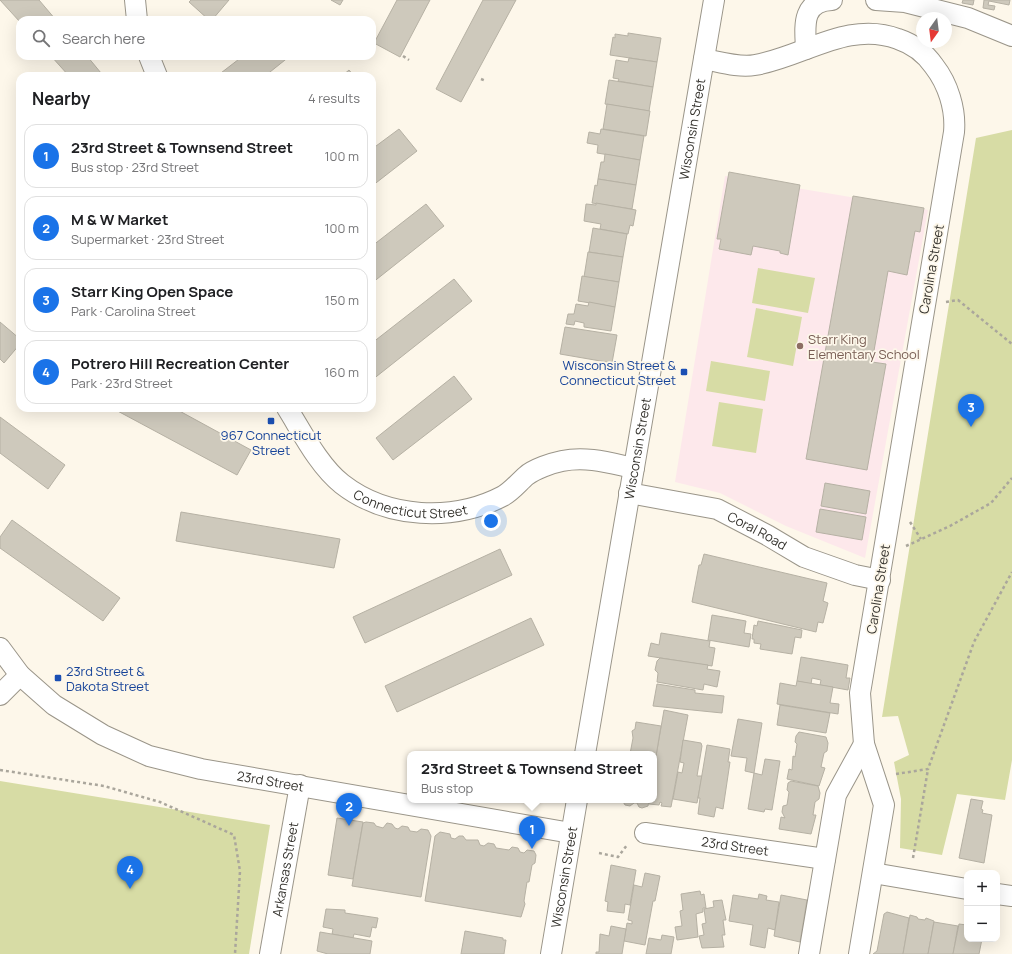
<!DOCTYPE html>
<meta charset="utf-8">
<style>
:root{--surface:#fff;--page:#f6f6f6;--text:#202124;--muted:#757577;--line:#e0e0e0;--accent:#1a73e8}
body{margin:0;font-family:Manrope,sans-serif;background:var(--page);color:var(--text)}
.controls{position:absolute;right:12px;bottom:12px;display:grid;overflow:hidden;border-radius:8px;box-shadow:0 4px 16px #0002}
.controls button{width:36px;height:36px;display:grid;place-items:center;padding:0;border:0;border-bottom:1px solid var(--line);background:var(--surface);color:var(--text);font:20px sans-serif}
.compass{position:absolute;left:916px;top:12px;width:36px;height:36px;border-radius:50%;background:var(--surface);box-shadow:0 4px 16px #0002;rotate:194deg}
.you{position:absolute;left:491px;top:521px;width:14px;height:14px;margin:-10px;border:3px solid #fff;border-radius:50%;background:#1a73e8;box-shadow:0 0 0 6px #1a73e833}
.badge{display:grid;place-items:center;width:26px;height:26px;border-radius:50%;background:var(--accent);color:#fff;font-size:13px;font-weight:700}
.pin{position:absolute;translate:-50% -33px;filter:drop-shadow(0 1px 2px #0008)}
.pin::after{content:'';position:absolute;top:21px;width:14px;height:12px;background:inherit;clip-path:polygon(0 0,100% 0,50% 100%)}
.popup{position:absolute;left:407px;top:751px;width:250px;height:52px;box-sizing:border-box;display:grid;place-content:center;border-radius:8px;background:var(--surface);filter:drop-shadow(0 1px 3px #0005);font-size:13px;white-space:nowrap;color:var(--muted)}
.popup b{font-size:15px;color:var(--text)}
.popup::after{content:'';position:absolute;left:50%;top:100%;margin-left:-8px;border:8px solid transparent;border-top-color:var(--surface)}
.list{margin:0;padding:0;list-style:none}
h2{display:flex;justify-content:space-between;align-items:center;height:52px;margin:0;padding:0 16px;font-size:17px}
h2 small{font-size:13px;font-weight:400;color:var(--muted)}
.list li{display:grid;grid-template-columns:26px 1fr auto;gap:12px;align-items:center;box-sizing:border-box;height:64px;margin:0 8px 8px;padding:0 8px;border:1px solid var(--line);border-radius:12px}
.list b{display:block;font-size:15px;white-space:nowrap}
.list p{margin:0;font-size:13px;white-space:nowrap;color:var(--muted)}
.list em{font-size:13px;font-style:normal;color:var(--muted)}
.icon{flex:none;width:22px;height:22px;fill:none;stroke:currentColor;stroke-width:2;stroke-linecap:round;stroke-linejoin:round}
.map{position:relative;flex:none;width:1012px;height:954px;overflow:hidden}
.search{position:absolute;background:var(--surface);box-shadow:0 4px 16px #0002;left:16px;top:16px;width:360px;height:44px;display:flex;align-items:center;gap:10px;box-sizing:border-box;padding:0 14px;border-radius:12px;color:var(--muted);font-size:15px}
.panel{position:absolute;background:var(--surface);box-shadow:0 4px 16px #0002;left:16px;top:72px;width:360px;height:340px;border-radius:12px}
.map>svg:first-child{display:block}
.education{fill:#fde8eb}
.green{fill:#d7dca5}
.building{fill:#cec9bc;stroke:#b6b1a4}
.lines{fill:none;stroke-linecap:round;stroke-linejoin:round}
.street-casing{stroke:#9a9589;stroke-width:22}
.path{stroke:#aaa69c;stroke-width:2.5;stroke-dasharray:3 3;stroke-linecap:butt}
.street{stroke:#fff;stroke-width:20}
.education-dot{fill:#8d6e63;stroke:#fdf7ea;stroke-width:1.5}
.transit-dot{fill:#1a4fb4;stroke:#fdf7ea;stroke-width:1.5}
.labels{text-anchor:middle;stroke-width:3.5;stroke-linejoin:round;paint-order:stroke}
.street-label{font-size:13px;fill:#35332e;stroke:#fdf7ea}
.education-label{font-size:13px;fill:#785e54;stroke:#fdf7ea;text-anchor:start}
.transit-label{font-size:13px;fill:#164399;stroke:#fdf7ea;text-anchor:end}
</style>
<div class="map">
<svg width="1012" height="954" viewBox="0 0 1012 954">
<rect width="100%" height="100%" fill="#fdf7ea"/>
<path class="education" d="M725 176 928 210 865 558 786 526 720 493 675 482Z"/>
<g class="green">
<path d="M1012 130V760L1005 800 957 794 942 855 900 848 901 799 894 762 909 755 898 716 882 717 976 138Z"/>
<path d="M758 268 815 278 808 313 752 303Z"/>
<path d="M756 308 802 317 793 366 747 357Z"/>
<path d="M711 361 770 371 765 401 706 391Z"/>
<path d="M719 402 763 409 756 453 712 446Z"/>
<path d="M0 781 270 825 249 954H0Z"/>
</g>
<g class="building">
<path d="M0 0H39L56 20H20V22Z"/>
<path d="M191 0H229L212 20H209L189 2Z"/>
<path d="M331 0H343L340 5Z"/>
<path d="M397 0H430L400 57 374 43Z"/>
<path d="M483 0H516L461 102 436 89Z"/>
<path d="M963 0H974L973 5 962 3Z"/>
<path d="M984 0H1010L1009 5 989 1 988 5 995 6 994 10 983 8Z"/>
<path d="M628 33 661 38 657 62 610 55 613 37 615 38V34L628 36Z"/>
<path d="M51 56H87L101 73 97 76H69Z"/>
<path d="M243 56H290L265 76H217Z"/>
<path d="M629 58 657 62 653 87 618 81 619 79 613 78 616 60 628 62Z"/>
<path d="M349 70 354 76H342Z"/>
<path d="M609 80 653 87 649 111 605 104Z"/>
<path d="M607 104 650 111 646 136 603 129Z"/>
<path d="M399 129 417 151 372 186V149Z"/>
<path d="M601 129 644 136 640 160 597 153 598 145 587 143 589 132 600 134Z"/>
<path d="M605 154 640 160 636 185 598 179 601 162H604Z"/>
<path d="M729 172 800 185 788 255 780 253V251L753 246 751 255 719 249 721 239H717Z"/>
<path d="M598 179 636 185 632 209 592 203 595 185 597 186Z"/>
<path d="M853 196 924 208 920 232 915 231 907 275 888 271 872 362 886 364 867 470 806 459Z"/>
<path d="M596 203 636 210 633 226 630 225 628 234 600 229 601 224 584 221 586 204 596 205Z"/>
<path d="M426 204 444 226 372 283V246Z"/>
<path d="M593 228 627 234 623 257 589 252Z"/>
<path d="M588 252 623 257 619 282 584 277Z"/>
<path d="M582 276 619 282 615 307 578 301Z"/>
<path d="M454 279 472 301 372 380V343Z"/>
<path d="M589 302 615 307 611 331 584 327V323L575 321 574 325 566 324 568 314H574L576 304 588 306Z"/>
<path d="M0 322 20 339V344L4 363 0 359Z"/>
<path d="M565 327 617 335 612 363 560 354Z"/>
<path d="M454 376 472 399 393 460 376 438Z"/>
<path d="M112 408H174L251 450 237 475Z"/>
<path d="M0 417 65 465 48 489 0 453Z"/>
<path d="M825 483 870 491 866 514 821 506Z"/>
<path d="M820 509 866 517 862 540 816 532Z"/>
<path d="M181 512 340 539 334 568 176 541Z"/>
<path d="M12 520 120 598 103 621 0 548V537Z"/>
<path d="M500 549 512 575 365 643 353 617Z"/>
<path d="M704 554 827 583 823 601 828 603 823 623 818 622 816 632 692 602 699 565H701Z"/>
<path d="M712 615 746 621 744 633 751 634 749 647 708 640Z"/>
<path d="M531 618 544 645 397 712 385 686Z"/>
<path d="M758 621 802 630 801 638 795 637 792 654 760 649 761 644 754 643V639H752L754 625 757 626Z"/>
<path d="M661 633 710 641 709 647 715 648 712 666 648 656 651 643 659 645Z"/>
<path d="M801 657 848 665 846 678H850L848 690 820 685 821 680 812 678 811 684 797 681Z"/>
<path d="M660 658 708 665 707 669 720 671 717 687 704 684 703 690 657 682 658 673 655 670 657 661Z"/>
<path d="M797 681 833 687 830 703 839 704 838 714 777 704 780 683 796 686Z"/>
<path d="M657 684 695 690V693L724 696 722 713 653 706Z"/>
<path d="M780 705 830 713 826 733 777 725Z"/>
<path d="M664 710 688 715 671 807 661 806 662 803 660 802 659 805 649 804V800H654V768Z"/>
<path d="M738 719 762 723 754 773 745 771 747 758 731 756Z"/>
<path d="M636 722 661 726 654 768V754H630L633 738 632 731 635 729Z"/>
<path d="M799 732 826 737 828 743 827 751 824 753 821 767 825 768 819 786 787 779 789 769 792 770 793 756 795 757 797 744 795 742 796 736Z"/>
<path d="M683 740 701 743 702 746 697 776H702L697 803 673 799 678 772 682 773 684 763 680 762Z"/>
<path d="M707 745 730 749 728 762H730L723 809 716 807 714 817 698 814 700 798H698Z"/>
<path d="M765 759 780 761 772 810 765 809 764 812 748 809 754 773 762 775Z"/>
<path d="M791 781 818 786 820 793 819 799 815 802 813 815H816L811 834 779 829 781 817 785 818 782 812 783 806 787 805 789 792 787 790 788 783Z"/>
<path d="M971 799 983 801 981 809 983 810 982 813 992 815 984 863 959 858Z"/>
<path d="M622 800H649L648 806 642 808 639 807 637 803H634L630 806 625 805Z"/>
<path d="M337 818 363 822 353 879 328 875Z"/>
<path d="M366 822 374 823 376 826 383 828 387 823 392 824 395 828 398 829 402 826 408 827 410 831 417 832 421 829 428 830 431 836 421 897 352 886 363 823Z"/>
<path d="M440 832 450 834 451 838 455 839 459 836H463L466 840H478L480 845 484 846 488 843 494 844 496 848 509 850 512 847 518 848 520 852 524 853 527 850 534 851 536 855 535 863 532 865 529 882H527L524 901 525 904 521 917 425 901 435 836Z"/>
<path d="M611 865 636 870 630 905 625 904 624 913 607 911 608 902 605 901Z"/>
<path d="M645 873 660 876 655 901H653L645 945 624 941 627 923 632 924V921L628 920 634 885 642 887Z"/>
<path d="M700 891 701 895 704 894 706 908H703V912L696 914 698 937 677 940 675 927 682 926 680 911 683 910 681 894Z"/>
<path d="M759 894 767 896 766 900 779 902 775 930 768 928 765 948 750 945 753 925 729 921 733 895 758 899Z"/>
<path d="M781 895 807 900 800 942 774 936Z"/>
<path d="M722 900 726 920H723L725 935H722L724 947 702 948 699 936 704 935 702 924 706 923 704 909 714 907 713 901Z"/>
<path d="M326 909 345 910V913L378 918 376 928 372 927 370 937 354 934 353 938 332 934 333 929 323 927Z"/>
<path d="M887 912 909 918 903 954H873L877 951 884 914Z"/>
<path d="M910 915 917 917 918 919 925 920 926 918 934 921 928 954H903Z"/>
<path d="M934 922 958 926 953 954H928Z"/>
<path d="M959 924 967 925V939H982L979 954H953Z"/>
<path d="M611 926 626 929 622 954H596V952H599L600 934 609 936Z"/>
<path d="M465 931 503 938V940H506L504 954H461Z"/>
<path d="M320 932 372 941 370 954H328L317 951Z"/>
<path d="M662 935 674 937 671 954H646L649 938 661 940Z"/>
</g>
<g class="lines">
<defs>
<g id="street">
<path d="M135 0 137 20"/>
<path d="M876 0 905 2 968 18 1012 36"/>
<path d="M806 49C805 27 801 1 832 0"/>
<path d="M149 56 157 76"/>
<path d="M704 59C720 62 739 68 755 65 803 57 848 20 898 39 913 44 925 53 934 66 948 84 956 109 954 132L860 693 864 744 884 805 859 954"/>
<path id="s1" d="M287 408C302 432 319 466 342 484 387 519 453 522 503 496 512 491 519 482 526 476 534 469 552 463 562 461 587 456 610 463 634 468"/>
<path id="s2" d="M629 493 717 509 767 535 804 557 855 575 880 580"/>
<path id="s3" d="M0 648 20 675 54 705 103 735 149 756 201 769 571 833"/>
<path d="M0 695 20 675"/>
<path id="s4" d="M585 754 714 0"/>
<path id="s5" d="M645 833 825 859"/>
<path d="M873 873 967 889"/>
<path d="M997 894 1012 896"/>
<path id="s6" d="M270 954 300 785"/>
<path id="s7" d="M551 954 577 800"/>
<path d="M809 954 836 795 864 744"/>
</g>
</defs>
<use href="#street" class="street-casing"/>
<g class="path">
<path d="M306 56 307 57"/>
<path d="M403 56 409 60"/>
<path d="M481 79 486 81"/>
<path d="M946 302 958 300 1012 344"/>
<path d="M910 522 921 539"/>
<path d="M906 546 950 526 991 503 1012 478"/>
<path d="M0 770 104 786 160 802 234 835 240 871 235 954"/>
<path d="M896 774 928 769 974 642 1012 572"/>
<path d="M599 853 618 857 627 845"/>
<path d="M913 858 928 769"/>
</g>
<use href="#street" class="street"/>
</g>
<circle class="education-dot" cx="800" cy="346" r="4"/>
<g class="transit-dot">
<rect x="680" y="368" width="8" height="8" rx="2"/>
<rect x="267" y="417" width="8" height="8" rx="2"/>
<rect x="54" y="674" width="8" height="8" rx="2"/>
</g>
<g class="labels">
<g class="street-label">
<text dy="5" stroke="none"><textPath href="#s4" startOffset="634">Wisconsin Street</textPath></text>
<text transform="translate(931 269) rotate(-80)" y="5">Carolina Street</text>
<text dy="5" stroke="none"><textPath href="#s4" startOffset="310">Wisconsin Street</textPath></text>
<text dy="5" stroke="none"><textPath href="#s1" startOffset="168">Connecticut Street</textPath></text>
<text dy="5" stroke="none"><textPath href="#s2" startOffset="135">Coral Road</textPath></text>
<text transform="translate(878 589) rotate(-81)" y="5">Carolina Street</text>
<text dy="5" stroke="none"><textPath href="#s3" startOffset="311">23rd Street</textPath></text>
<text dy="5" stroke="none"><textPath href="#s5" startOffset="91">23rd Street</textPath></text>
<text dy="5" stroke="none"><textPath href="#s6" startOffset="86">Arkansas Street</textPath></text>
<text dy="5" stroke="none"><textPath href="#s7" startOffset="78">Wisconsin Street</textPath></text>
</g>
<g class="education-label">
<text x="808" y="344">Starr King<tspan x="808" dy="15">Elementary School</tspan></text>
</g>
<g class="transit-label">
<text x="676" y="370">Wisconsin Street &amp;<tspan x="676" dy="15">Connecticut Street</tspan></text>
<text x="271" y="440" text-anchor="middle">967 Connecticut<tspan x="271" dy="15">Street</tspan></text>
<text x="66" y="676" text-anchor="start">23rd Street &amp;<tspan x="66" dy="15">Dakota Street</tspan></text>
</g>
</g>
</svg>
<div class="controls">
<button>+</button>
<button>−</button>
</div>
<svg class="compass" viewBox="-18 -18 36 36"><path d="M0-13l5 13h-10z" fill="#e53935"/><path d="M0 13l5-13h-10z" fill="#757577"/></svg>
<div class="you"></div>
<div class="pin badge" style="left:532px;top:849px">1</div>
<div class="popup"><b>23rd Street &amp; Townsend Street</b>Bus stop</div>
<div class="pin badge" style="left:349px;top:826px">2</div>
<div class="pin badge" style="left:971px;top:427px">3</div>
<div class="pin badge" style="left:130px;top:889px">4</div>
<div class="search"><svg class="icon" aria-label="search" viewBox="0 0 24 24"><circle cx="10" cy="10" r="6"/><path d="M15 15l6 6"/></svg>Search here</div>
<section class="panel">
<h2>Nearby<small>4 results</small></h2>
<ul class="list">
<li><span class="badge">1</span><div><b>23rd Street &amp; Townsend Street</b><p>Bus stop · 23rd Street</p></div><em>100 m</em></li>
<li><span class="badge">2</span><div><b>M &amp; W Market</b><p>Supermarket · 23rd Street</p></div><em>100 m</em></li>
<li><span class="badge">3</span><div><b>Starr King Open Space</b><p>Park · Carolina Street</p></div><em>150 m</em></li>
<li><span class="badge">4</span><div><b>Potrero Hill Recreation Center</b><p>Park · 23rd Street</p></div><em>160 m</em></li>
</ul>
</section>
</div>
